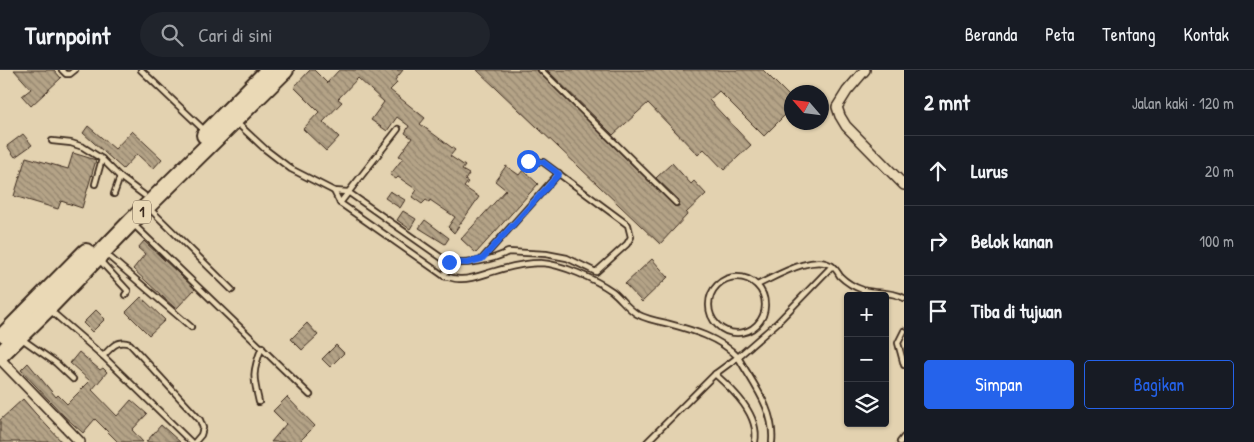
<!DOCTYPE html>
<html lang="id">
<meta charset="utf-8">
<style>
:root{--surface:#171b24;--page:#20242c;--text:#f1f3f6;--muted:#9ea1a6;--line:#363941;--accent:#2563eb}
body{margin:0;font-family:"Patrick Hand",sans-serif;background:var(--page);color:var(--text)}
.controls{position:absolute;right:15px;bottom:15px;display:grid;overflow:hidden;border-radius:5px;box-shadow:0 1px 4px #0004}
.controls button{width:45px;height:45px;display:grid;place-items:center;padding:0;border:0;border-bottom:1px solid var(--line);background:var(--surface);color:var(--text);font:25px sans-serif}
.compass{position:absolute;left:784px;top:15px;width:45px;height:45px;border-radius:50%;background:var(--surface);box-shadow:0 1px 4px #0004;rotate:298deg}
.stop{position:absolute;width:15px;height:15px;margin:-11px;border:4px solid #2563eb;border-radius:50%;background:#fff}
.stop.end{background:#2563eb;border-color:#fff;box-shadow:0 1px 5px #0008}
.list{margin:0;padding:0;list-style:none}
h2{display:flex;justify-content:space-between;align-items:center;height:65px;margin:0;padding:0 20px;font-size:21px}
h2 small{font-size:16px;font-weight:400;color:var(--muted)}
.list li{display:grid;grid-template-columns:32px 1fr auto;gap:15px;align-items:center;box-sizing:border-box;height:70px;padding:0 20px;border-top:1px solid var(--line)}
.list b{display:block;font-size:19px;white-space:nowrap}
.list em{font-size:16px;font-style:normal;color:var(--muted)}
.actions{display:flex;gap:10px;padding:15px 20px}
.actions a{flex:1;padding:11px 0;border:1px solid var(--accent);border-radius:5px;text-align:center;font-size:18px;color:var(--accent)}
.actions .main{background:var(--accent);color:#fff}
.icon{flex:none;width:28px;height:28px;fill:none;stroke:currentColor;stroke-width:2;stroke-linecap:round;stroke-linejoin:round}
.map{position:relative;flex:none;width:904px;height:372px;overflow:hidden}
header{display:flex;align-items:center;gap:30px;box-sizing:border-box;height:70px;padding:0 25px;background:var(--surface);border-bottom:1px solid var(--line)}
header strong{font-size:24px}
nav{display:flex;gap:28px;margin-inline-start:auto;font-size:18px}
.search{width:350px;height:45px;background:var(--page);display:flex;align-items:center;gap:12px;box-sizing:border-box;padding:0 18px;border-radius:28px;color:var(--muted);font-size:19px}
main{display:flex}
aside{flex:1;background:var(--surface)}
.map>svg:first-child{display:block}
.building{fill:url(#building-back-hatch);stroke:#3b2a1e}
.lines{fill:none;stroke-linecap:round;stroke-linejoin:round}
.lane-casing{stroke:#3b2a1e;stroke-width:8}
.street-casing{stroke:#3b2a1e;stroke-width:12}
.highway-casing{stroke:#3b2a1e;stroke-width:20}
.lane{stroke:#ead9b6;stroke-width:4.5}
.street{stroke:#ead9b6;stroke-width:9}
.highway{stroke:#ead9b6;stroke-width:16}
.route{stroke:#2563eb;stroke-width:6}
.labels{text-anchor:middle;stroke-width:5;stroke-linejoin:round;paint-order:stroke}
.shield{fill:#ead9b6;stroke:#705e4c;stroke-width:1}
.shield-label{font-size:14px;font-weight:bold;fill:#3b2a1e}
</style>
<header>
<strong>Turnpoint</strong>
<div class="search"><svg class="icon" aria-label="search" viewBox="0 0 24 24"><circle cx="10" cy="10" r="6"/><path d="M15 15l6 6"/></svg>Cari di sini</div>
<nav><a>Beranda</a><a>Peta</a><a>Tentang</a><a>Kontak</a></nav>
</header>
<main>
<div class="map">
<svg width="904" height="372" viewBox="0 0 904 372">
<defs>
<pattern id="building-back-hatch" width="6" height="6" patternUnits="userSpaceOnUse" patternTransform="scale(1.25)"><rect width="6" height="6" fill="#b4a387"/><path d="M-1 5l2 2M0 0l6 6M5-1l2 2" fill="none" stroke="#94856e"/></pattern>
</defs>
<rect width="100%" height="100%" fill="#e3d2b0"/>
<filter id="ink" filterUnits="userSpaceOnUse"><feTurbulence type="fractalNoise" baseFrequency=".02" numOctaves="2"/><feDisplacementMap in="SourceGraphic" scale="10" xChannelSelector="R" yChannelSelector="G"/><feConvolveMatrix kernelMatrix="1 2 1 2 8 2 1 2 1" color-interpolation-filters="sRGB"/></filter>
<g filter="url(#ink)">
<g class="building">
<path d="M14 0H54L61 8 31 36 22 26 31 19Z"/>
<path d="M310 0H314L327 13 339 0H403L395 10 397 13 390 20 425 48 420 54 455 80 450 86 465 96 462 100 469 104 465 110 468 112 464 117 479 127 454 163 448 157 455 147 430 130 429 132 426 130 422 134 412 127 417 120 398 107 396 109 390 105 403 88 399 86 412 68 405 63 409 56 397 47 387 61 371 50 384 32 358 8 338 29 342 32 323 52 339 67 326 81 303 59 319 42 294 17Z"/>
<path d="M477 0H537L674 136H679V130L656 108 672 93 691 114 694 111 706 124 686 143 687 145 660 174Z"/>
<path d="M547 0H763L792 29V38L764 66 719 21 709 30 751 75 724 100 704 79 698 85 648 33 613 65Z"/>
<path d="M88 56 115 79 132 61 162 89 153 99 137 84 123 99 83 63Z"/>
<path d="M23 64 32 75 15 87 7 76Z"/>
<path d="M73 83 96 90 82 138 61 131 58 139 14 126 26 87 68 99Z"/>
<path d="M506 96 519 105 523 100 538 114 476 183 461 169 506 120 495 111Z"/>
<path d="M390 121 405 130 400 138 385 128Z"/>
<path d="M403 141 416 149 410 159 397 150Z"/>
<path d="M425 150 449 168 445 174 419 158Z"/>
<path d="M144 171 195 219 176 239 133 199 145 184 138 178Z"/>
<path d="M652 189 668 207 642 232 625 214Z"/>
<path d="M141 227 165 250 149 265 126 242Z"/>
<path d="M96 240 105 249 92 262 83 253Z"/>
<path d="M307 253 318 265 302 280 291 269Z"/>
<path d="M336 275 344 283 330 297 322 289Z"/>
<path d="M79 282 100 300 103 298 107 302 92 320 117 346 131 330 147 344 132 360 143 372H118L95 349 83 363 64 346 21 300 28 293 56 327 58 325 67 334 90 311 70 293Z"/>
<path d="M287 327 315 356 299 372H271L286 354 273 341Z"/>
<path d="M23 329 35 343 62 372H0V350Z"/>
<path d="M161 355 180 372H146Z"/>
</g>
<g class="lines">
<defs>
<g id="lane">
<path d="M62 0 66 4H70L75 0"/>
<path d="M141 0 204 60"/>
<path d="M541 0 676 133"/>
<path d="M236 52 265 79 291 99 334 121 348 122 449 193C468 194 491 191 508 182L546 184 567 188 596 202 627 174 631 167 628 155 543 92 524 91"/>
<path d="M52 71 71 73 83 77 102 89 120 107 144 125"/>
<path d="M95 114 102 89"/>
<path d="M334 121 340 133 444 206C449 207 454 209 459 209 470 210 482 205 492 202 508 197 524 193 541 193 561 194 595 209 612 221 621 228 627 238 637 244 646 249 656 251 666 253 692 260 719 267 738 287L715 304 647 372"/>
<path d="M114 124 120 107"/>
<path d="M340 133 398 59"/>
<path d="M150 139 232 220"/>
<path d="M133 154 310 325"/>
<path d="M106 184 191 257"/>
<path d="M104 188 102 192 103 194 128 221 125 225"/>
<path d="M482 189 559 103"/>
<path d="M444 206 449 193"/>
<circle cx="737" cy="235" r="28"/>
<path d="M757 215C775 207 815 182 833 197 836 199 838 203 840 206 846 212 854 217 863 220 877 224 891 221 904 228"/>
<path d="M51 241 103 286 191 372"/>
<path d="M904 261 898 273 904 295"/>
<path d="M22 269 56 293 73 309"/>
<path d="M103 286C112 277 117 269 130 274L200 350 203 358 201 365 195 372"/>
<path d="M715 304C733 320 760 345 755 372"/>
<path d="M259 332C253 307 252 302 262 277"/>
<path d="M772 372C775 340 753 314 738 287L777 253 832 196"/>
<path d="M900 372 904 367"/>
</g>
<g id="street">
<path d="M865 0 847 21 837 37 840 46 846 56 904 115"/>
<path d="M0 289 80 372"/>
</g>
<g id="highway">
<path d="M205 65 269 0"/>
<path d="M5 264 86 182"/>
<path d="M0 285 48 238 131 152 285 0"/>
</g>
</defs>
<use href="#lane" class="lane-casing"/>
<use href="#street" class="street-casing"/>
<use href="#highway" class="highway-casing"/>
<use href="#lane" class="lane"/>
<use href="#street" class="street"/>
<use href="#highway" class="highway"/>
</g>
</g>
<g class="lines" filter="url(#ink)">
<path class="route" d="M449 192 467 193 482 189 559 104 543 92 528 91"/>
</g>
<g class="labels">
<rect class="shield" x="133" y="130.5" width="18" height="23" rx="4"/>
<g class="shield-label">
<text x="142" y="147">1</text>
</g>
</g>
</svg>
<div class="controls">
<button>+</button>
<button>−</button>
<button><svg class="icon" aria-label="layers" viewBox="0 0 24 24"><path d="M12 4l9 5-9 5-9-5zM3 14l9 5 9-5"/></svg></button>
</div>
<svg class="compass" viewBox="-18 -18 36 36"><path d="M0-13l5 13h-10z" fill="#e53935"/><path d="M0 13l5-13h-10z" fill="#9ea1a6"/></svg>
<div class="stop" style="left:528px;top:91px"></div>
<div class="stop end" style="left:449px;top:192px"></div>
</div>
<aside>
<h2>2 mnt<small>Jalan kaki · 120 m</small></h2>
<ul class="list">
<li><svg class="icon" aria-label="ahead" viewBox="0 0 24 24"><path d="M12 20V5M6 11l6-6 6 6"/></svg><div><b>Lurus</b></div><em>20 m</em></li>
<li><svg class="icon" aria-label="right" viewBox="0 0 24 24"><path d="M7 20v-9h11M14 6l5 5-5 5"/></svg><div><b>Belok kanan</b></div><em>100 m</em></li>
<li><svg class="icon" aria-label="arrive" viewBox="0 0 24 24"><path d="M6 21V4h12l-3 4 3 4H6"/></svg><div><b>Tiba di tujuan</b></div></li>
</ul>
<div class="actions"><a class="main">Simpan</a><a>Bagikan</a></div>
</aside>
</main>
